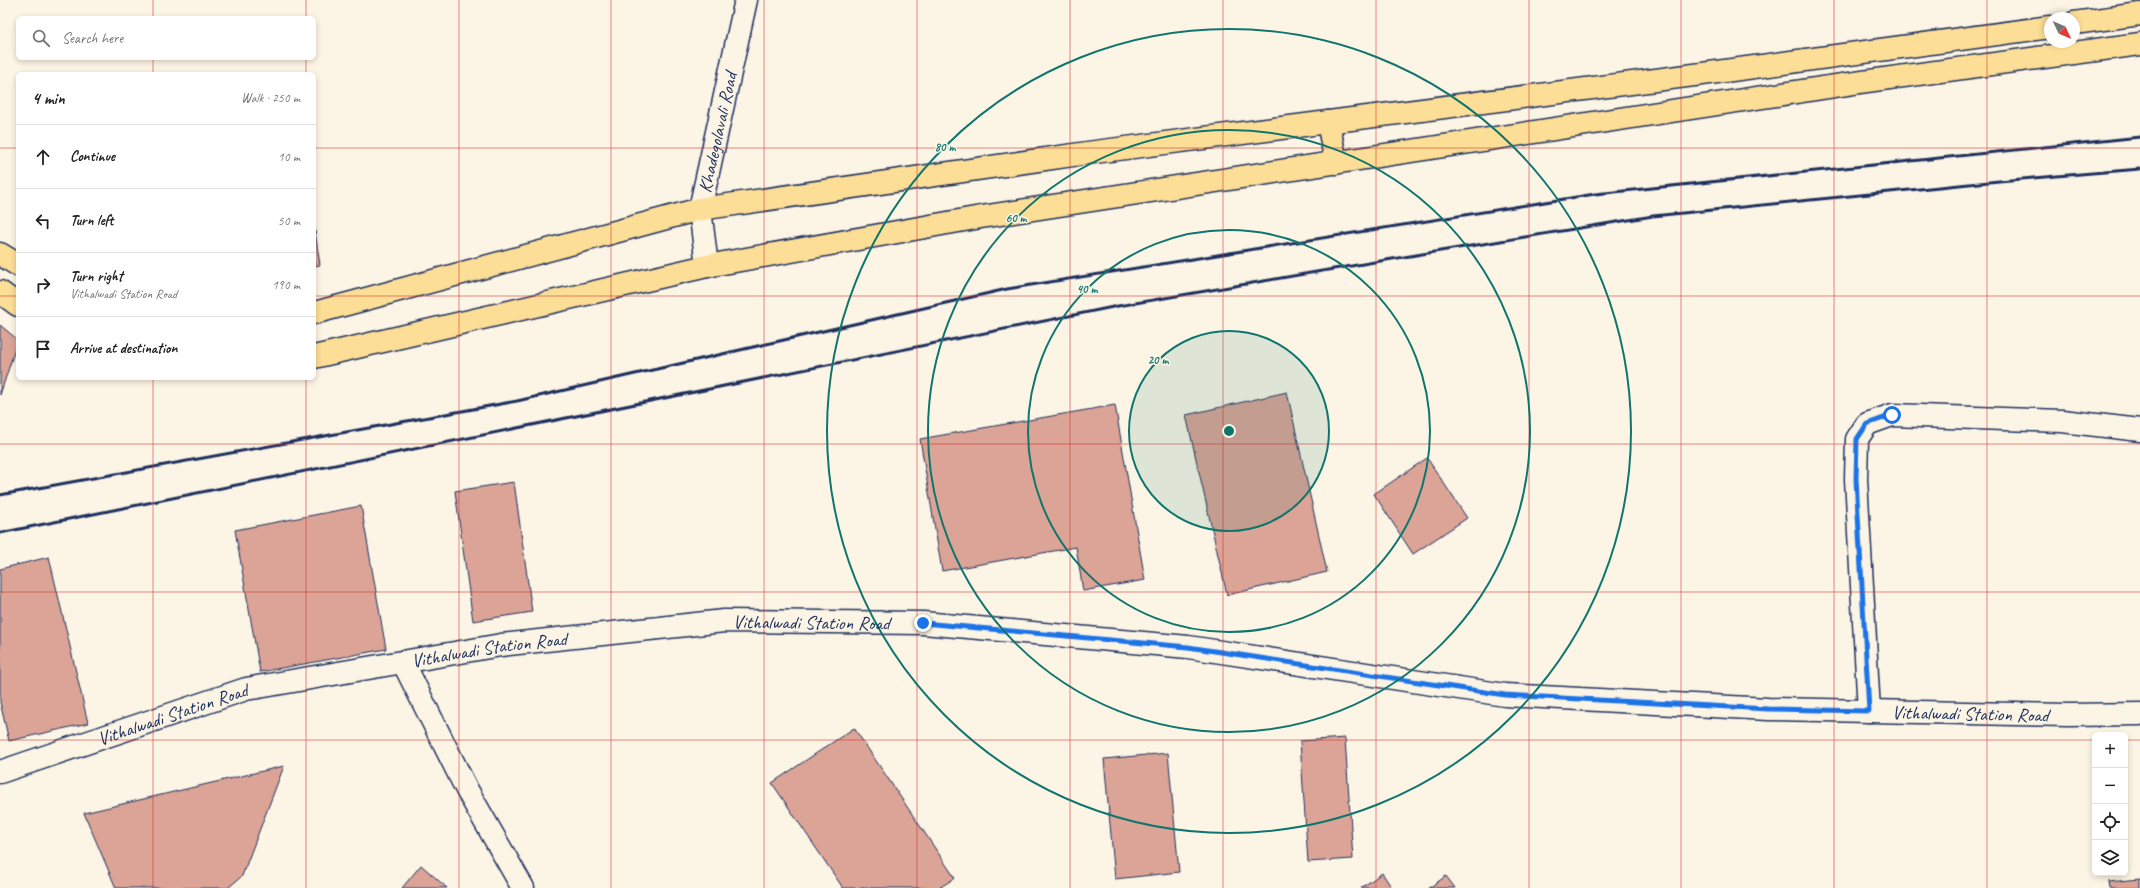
<!DOCTYPE html>
<meta charset="utf-8">
<style>
:root{--surface:#fff;--page:#f2f2f2;--text:#222;--muted:#767676;--line:#e0e0e0}
body{margin:0;font-family:Caveat,sans-serif;background:var(--page);color:var(--text)}
.controls{position:absolute;right:12px;bottom:12px;display:grid;overflow:hidden;border-radius:6px;box-shadow:0 2px 6px #0003}
.controls button{width:36px;height:36px;display:grid;place-items:center;padding:0;border:0;border-bottom:1px solid var(--line);background:var(--surface);color:var(--text);font:20px sans-serif}
.compass{position:absolute;left:2044px;top:12px;width:36px;height:36px;border-radius:50%;background:var(--surface);box-shadow:0 2px 6px #0003;rotate:134deg}
.stop{position:absolute;width:12px;height:12px;margin:-9px;border:3px solid #1a73e8;border-radius:50%;background:#fff}
.stop.end{background:#1a73e8;border-color:#fff;box-shadow:0 1px 4px #0008}
.list{margin:0;padding:0;list-style:none}
h2{display:flex;justify-content:space-between;align-items:center;height:52px;margin:0;padding:0 16px;font-size:17px}
h2 small{font-size:13px;font-weight:400;color:var(--muted)}
.list li{display:grid;grid-template-columns:26px 1fr auto;gap:12px;align-items:center;box-sizing:border-box;height:64px;padding:0 16px;border-top:1px solid var(--line)}
.list b{display:block;font-size:15px;white-space:nowrap}
.list p{margin:0;font-size:13px;white-space:nowrap;color:var(--muted)}
.list em{font-size:13px;font-style:normal;color:var(--muted)}
.icon{flex:none;width:22px;height:22px;fill:none;stroke:currentColor;stroke-width:2;stroke-linecap:round;stroke-linejoin:round}
.map{position:relative;flex:none;width:2140px;height:888px;overflow:hidden}
.search{position:absolute;background:var(--surface);box-shadow:0 2px 6px #0003;left:16px;top:16px;width:300px;height:44px;display:flex;align-items:center;gap:10px;box-sizing:border-box;padding:0 14px;border-radius:6px;color:var(--muted);font-size:15px}
.panel{position:absolute;background:var(--surface);box-shadow:0 2px 6px #0003;left:16px;top:72px;width:300px;height:308px;border-radius:6px}
.map>svg:first-child{display:block}
.building{fill:#dca496;stroke:#1b2f5e}
.lines{fill:none;stroke-linecap:round;stroke-linejoin:round}
.minor-casing{stroke:#1b2f5e;stroke-width:25}
.major-casing{stroke:#1b2f5e;stroke-width:25}
.minor{stroke:#fcf5e5;stroke-width:22}
.major{stroke:#fdde96;stroke-width:22}
.rail{stroke:#1b2f5e;stroke-width:3}
.route{stroke:#1a73e8;stroke-width:5}
.grid{fill:none;stroke:#d62828;stroke-width:1;stroke-opacity:0.55}
.ring{fill:none;stroke:#0f766e;stroke-width:2}
.labels{text-anchor:middle;stroke-width:3;stroke-linejoin:round;paint-order:stroke}
.street-label{font-size:19px;fill:#1b2f5e;stroke:#fcf5e5}
.centre{fill:#0f766e;stroke:#fcf5e5;stroke-width:2}
.ring-label{font-size:12px;text-anchor:middle;font-weight:bold;fill:#0f766e;stroke:#fcf5e5;stroke-width:3;stroke-linejoin:round;paint-order:stroke}
</style>
<div class="map">
<svg width="2140" height="888" viewBox="0 0 2140 888">
<rect width="100%" height="100%" fill="#fcf5e5"/>
<filter id="ink" filterUnits="userSpaceOnUse"><feTurbulence type="fractalNoise" baseFrequency=".025" numOctaves="2"/><feDisplacementMap in="SourceGraphic" scale="8" xChannelSelector="R" yChannelSelector="G"/><feConvolveMatrix kernelMatrix="1 2 1 2 8 2 1 2 1" color-interpolation-filters="sRGB"/></filter>
<g filter="url(#ink)">
<g class="building">
<path d="M314 224 320 265 314 266Z"/>
<path d="M0 325 18 340 0 395Z"/>
<path d="M1287 392 1327 572 1227 595 1186 415Z"/>
<path d="M1115 405 1145 580 1083 591 1076 547 942 571 920 439Z"/>
<path d="M1427 458 1467 518 1413 554 1374 494Z"/>
<path d="M514 482 532 612 473 621 455 491Z"/>
<path d="M361 506 386 649 260 672 235 530Z"/>
<path d="M49 557 88 723 9 741 0 702V569Z"/>
<path d="M854 728 955 878 939 888H843L772 783Z"/>
<path d="M1345 738 1353 859 1308 862 1300 741Z"/>
<path d="M1168 753 1179 872 1115 879 1104 759Z"/>
<path d="M284 766 242 876 228 888H116L84 813Z"/>
<path d="M421 865 447 888H402Z"/>
<path d="M1382 873 1392 888H1361Z"/>
<path d="M1446 876 1455 888H1429Z"/>
<path d="M2140 879V888H2109L2108 882Z"/>
</g>
<g class="lines">
<defs>
<g id="minor">
<path id="s1" d="M707 266 700 209 746 0"/>
<path d="M403 662 467 790 523 888"/>
<path d="M1869 711 1856 479 1857 439 1867 424 1892 415 2062 421 2140 430"/>
<path id="s2" d="M0 772 246 689 501 645 724 621 923 623 1188 647 1505 695 1768 709 2069 715 2140 714"/>
</g>
<g id="major">
<path d="M2074 23 2140 14"/>
<path d="M1328 122 1336 163"/>
<path d="M0 254 18 265"/>
<path d="M0 292 18 305"/>
<path d="M314 313 700 209 1087 153 1702 74 2050 27"/>
<path d="M314 357 707 266 981 217 1861 82 2140 44"/>
</g>
</defs>
<use href="#minor" class="minor-casing"/>
<use href="#major" class="major-casing"/>
<use href="#minor" class="minor"/>
<use href="#major" class="major"/>
<g class="rail">
<path d="M0 495 517 401 1007 289 1595 194 2140 137"/>
<path d="M0 533 1118 306 1398 258 1653 216 1999 181 2140 169"/>
</g>
</g>
</g>
<g class="lines" filter="url(#ink)">
<path class="route" d="M923 623 1188 647 1505 695 1768 709 1869 711 1856 479 1857 439 1867 424 1892 415"/>
</g>
<path class="grid" d="M153 0V18M306 0V18M459 0V888M611 0V888M764 0V888M917 0V888M1070 0V888M1223 0V888M1376 0V888M1529 0V888M1681 0V888M1834 0V888M1987 0V888M153 58V74M306 58V74M0 148H18M314 148H2140M0 296H18M314 296H2140M153 378V888M306 378V888M0 444H2140M0 592H2140M0 740H2095M2125 740H2140"/>
<circle cx="1229" cy="431" r="100" fill="#0f766e" fill-opacity=".12"/>
<g class="ring">
<circle cx="1229" cy="431" r="100"/>
<circle cx="1229" cy="431" r="201"/>
<circle cx="1229" cy="431" r="301"/>
<circle cx="1229" cy="431" r="402"/>
</g>
<g class="labels">
<g class="street-label">
<text dy="7" stroke="none"><textPath href="#s1" startOffset="136">Khadegolavali Road</textPath></text>
<text dy="7" stroke="none"><textPath href="#s2" startOffset="830">Vithalwadi Station Road</textPath></text>
<text dy="7" stroke="none"><textPath href="#s2" startOffset="506">Vithalwadi Station Road</textPath></text>
<text dy="7" stroke="none"><textPath href="#s2" startOffset="1994">Vithalwadi Station Road</textPath></text>
<text dy="7" stroke="none"><textPath href="#s2" startOffset="182">Vithalwadi Station Road</textPath></text>
</g>
</g>
<circle cx="1229" cy="431" r="6" class="centre"/>
<g class="ring-label">
<text x="945" y="151">80 m</text>
<text x="1016" y="222">60 m</text>
<text x="1087" y="293">40 m</text>
<text x="1158" y="364">20 m</text>
</g>
</svg>
<div class="controls">
<button>+</button>
<button>−</button>
<button><svg class="icon" aria-label="locate" viewBox="0 0 24 24"><circle cx="12" cy="12" r="6"/><path d="M12 2v4M12 18v4M2 12h4M18 12h4"/></svg></button>
<button><svg class="icon" aria-label="layers" viewBox="0 0 24 24"><path d="M12 4l9 5-9 5-9-5zM3 14l9 5 9-5"/></svg></button>
</div>
<svg class="compass" viewBox="-18 -18 36 36"><path d="M0-13l5 13h-10z" fill="#e53935"/><path d="M0 13l5-13h-10z" fill="#767676"/></svg>
<div class="stop" style="left:1892px;top:415px"></div>
<div class="stop end" style="left:923px;top:623px"></div>
<div class="search"><svg class="icon" aria-label="search" viewBox="0 0 24 24"><circle cx="10" cy="10" r="6"/><path d="M15 15l6 6"/></svg>Search here</div>
<section class="panel">
<h2>4 min<small>Walk · 250 m</small></h2>
<ul class="list">
<li><svg class="icon" aria-label="ahead" viewBox="0 0 24 24"><path d="M12 20V5M6 11l6-6 6 6"/></svg><div><b>Continue</b></div><em>10 m</em></li>
<li><svg class="icon" aria-label="left" viewBox="0 0 24 24"><path d="M17 20v-9H6M10 6l-5 5 5 5"/></svg><div><b>Turn left</b></div><em>50 m</em></li>
<li><svg class="icon" aria-label="right" viewBox="0 0 24 24"><path d="M7 20v-9h11M14 6l5 5-5 5"/></svg><div><b>Turn right</b><p>Vithalwadi Station Road</p></div><em>190 m</em></li>
<li><svg class="icon" aria-label="arrive" viewBox="0 0 24 24"><path d="M6 21V4h12l-3 4 3 4H6"/></svg><div><b>Arrive at destination</b></div></li>
</ul>
</section>
</div>
